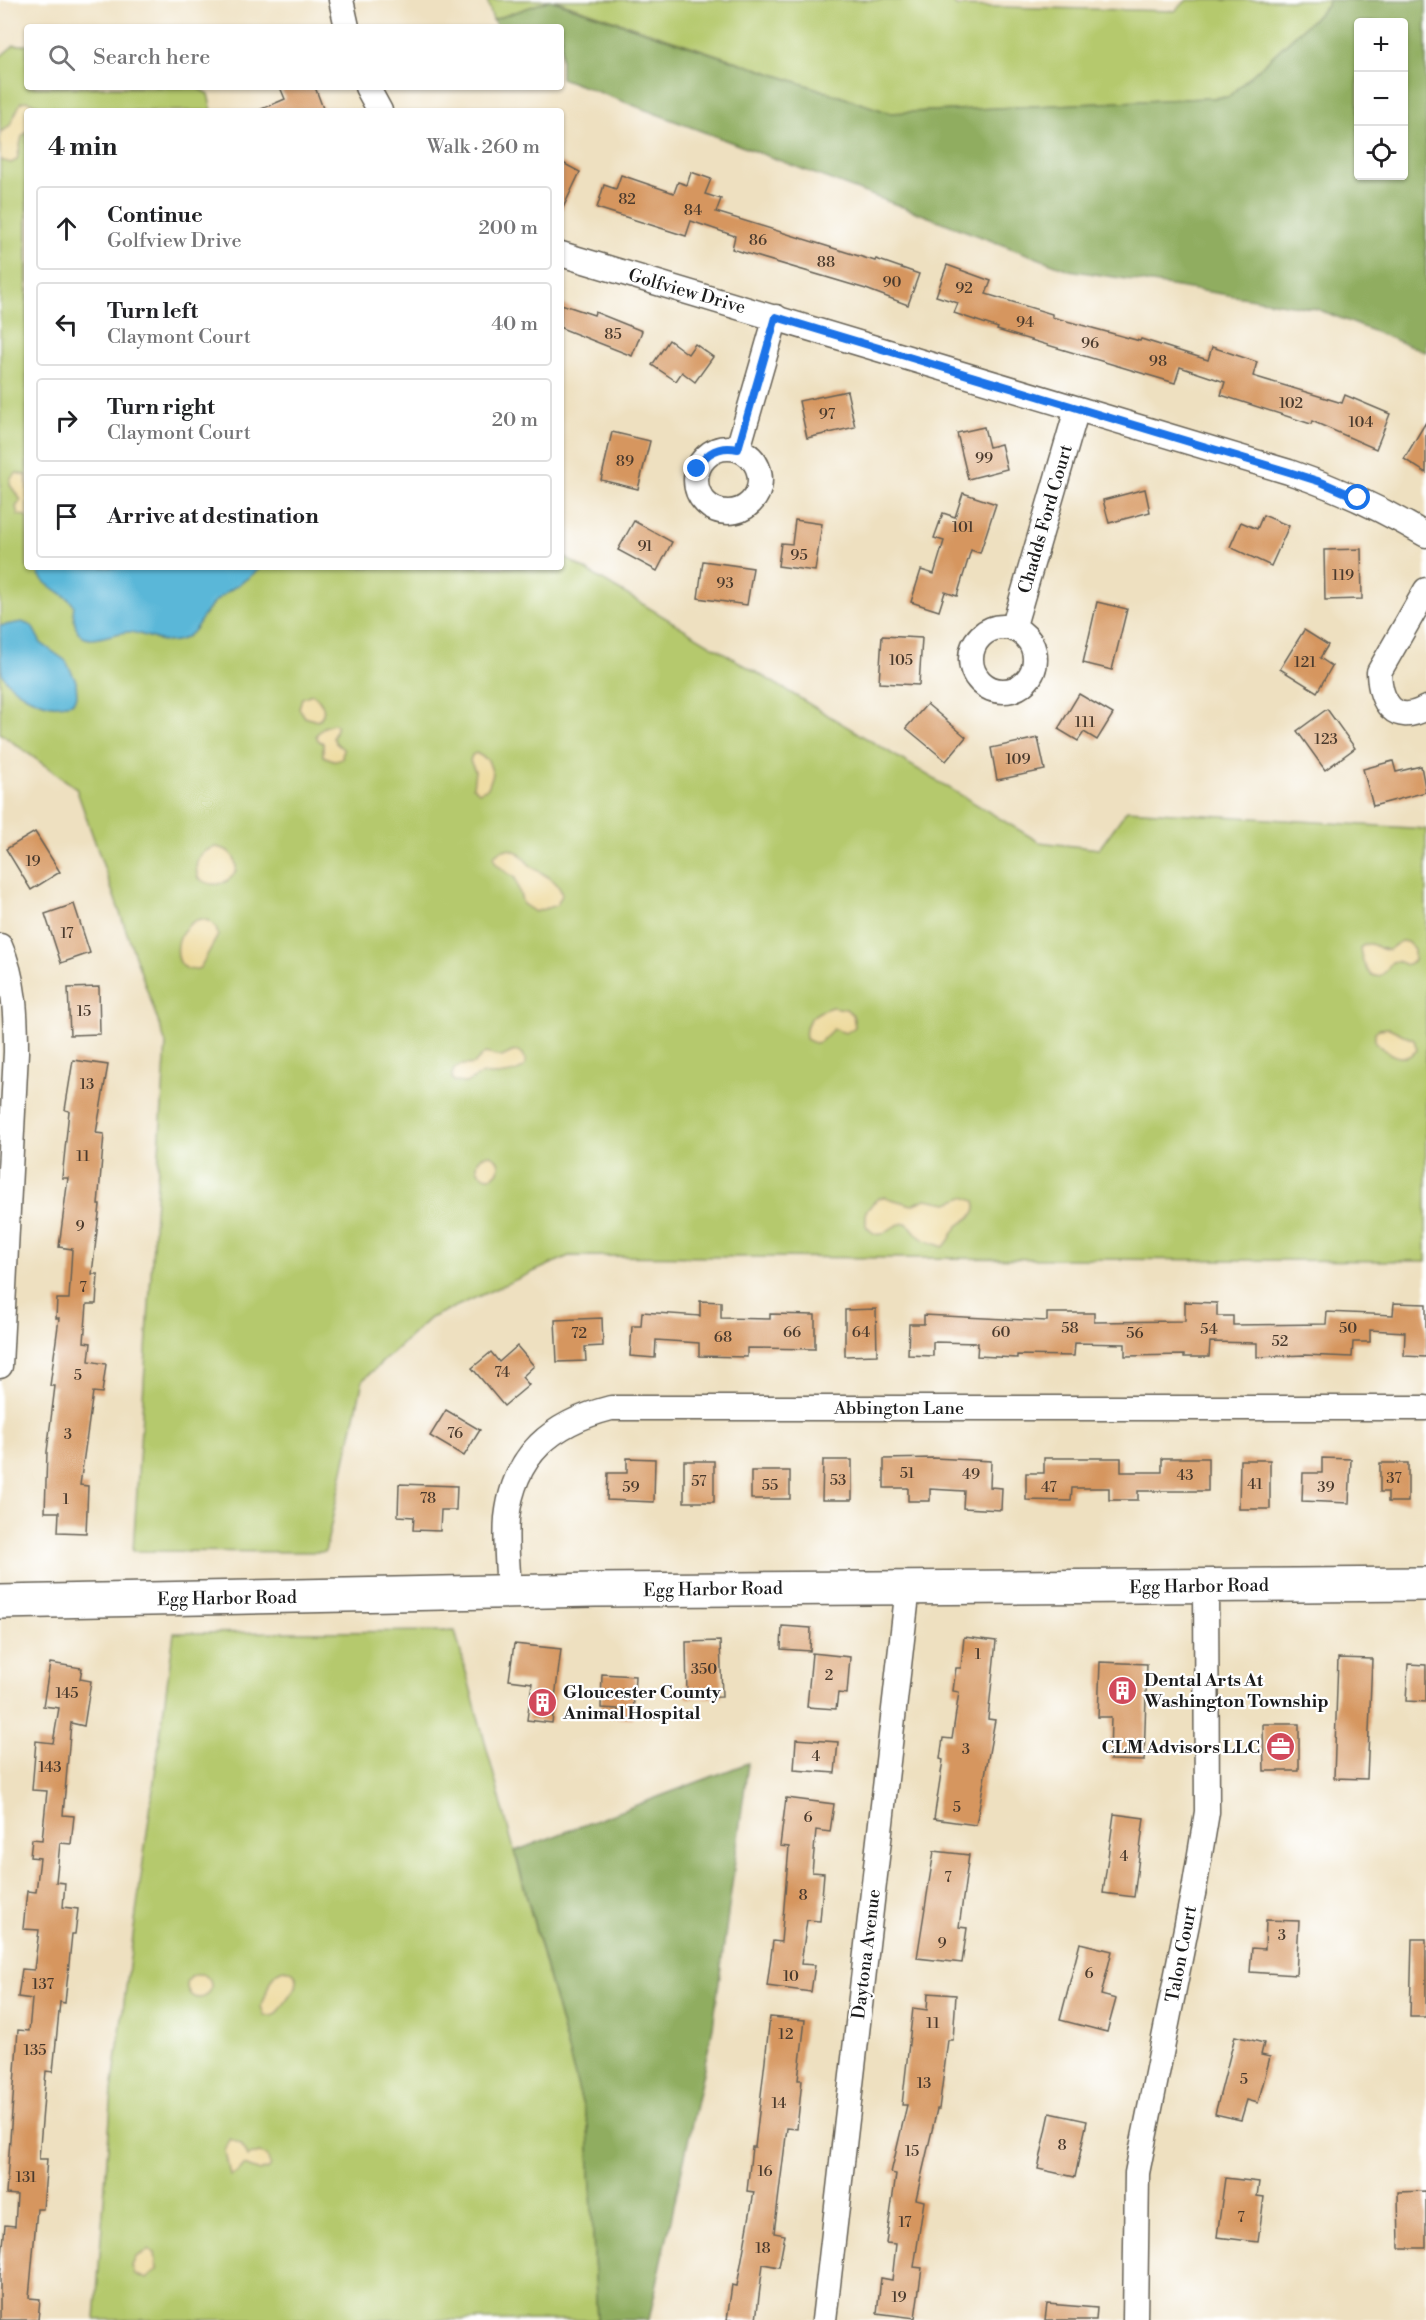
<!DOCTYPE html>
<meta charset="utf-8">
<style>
:root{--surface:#fff;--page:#f6f6f6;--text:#202124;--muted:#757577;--line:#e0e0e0}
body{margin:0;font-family:"Libre Bodoni",serif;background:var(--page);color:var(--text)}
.controls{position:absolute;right:18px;top:18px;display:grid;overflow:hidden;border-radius:6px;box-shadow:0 2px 4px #0004}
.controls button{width:54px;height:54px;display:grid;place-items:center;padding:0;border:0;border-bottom:2px solid var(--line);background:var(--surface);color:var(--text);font:30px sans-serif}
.stop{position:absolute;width:18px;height:18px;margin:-14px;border:4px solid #1a73e8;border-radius:50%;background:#fff}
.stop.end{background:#1a73e8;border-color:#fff;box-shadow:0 2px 6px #0008}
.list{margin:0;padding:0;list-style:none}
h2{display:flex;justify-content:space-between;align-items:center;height:78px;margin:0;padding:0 24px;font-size:26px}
h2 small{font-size:20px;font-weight:400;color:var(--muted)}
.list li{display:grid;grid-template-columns:39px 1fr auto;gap:18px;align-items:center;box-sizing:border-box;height:84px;margin:0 12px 12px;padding:0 12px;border:2px solid var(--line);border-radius:6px}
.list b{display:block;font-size:22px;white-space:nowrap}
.list p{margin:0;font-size:20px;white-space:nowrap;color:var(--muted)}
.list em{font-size:20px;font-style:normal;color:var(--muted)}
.icon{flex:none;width:33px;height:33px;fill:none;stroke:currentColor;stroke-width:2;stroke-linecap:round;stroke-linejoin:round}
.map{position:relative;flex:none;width:1426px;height:2320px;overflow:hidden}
.search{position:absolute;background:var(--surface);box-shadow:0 2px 4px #0004;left:24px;top:24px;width:540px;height:66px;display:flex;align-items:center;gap:15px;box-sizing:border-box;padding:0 21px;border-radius:6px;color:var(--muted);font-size:22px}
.panel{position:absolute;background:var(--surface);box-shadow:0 2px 4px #0004;left:24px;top:108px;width:540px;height:462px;border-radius:6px}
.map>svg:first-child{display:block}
.green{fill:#b5c96d;stroke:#687244;stroke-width:1.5}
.forest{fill:#90ad60;stroke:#56643e;stroke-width:1.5;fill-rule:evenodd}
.sand{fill:#eeda9e;stroke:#857b5d;stroke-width:1.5}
.water{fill:#5ab7d8;stroke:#3b6a7a;stroke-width:1.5}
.building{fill:#d6965f}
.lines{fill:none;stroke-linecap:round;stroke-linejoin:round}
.minor-casing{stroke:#666155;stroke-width:27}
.secondary-casing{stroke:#666155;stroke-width:36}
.minor{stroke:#fff;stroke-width:24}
.secondary{stroke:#fff;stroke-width:33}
.route{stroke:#1a73e8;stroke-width:8}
.labels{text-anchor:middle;stroke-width:4.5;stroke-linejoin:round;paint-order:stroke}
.number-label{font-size:15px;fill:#4a3a2d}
.street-label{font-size:18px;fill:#1c1c1c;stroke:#fff}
.poi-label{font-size:18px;font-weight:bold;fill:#1c1c1c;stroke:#fff;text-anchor:start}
</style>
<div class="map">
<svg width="1426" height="2320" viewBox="0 0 1426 2320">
<rect width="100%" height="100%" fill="#fff"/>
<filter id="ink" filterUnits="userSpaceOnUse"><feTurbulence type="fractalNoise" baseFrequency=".0167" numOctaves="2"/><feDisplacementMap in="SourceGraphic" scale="12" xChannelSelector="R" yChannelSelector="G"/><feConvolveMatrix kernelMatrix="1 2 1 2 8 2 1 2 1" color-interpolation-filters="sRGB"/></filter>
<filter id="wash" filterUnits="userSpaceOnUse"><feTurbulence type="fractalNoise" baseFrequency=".008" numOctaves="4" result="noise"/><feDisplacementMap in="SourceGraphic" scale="24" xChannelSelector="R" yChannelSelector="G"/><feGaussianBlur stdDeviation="1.35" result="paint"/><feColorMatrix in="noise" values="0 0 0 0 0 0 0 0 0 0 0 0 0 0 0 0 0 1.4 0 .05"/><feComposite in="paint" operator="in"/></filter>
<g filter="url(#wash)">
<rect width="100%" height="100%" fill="#eee0c0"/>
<g class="green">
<path d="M487 0H550L493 20Z"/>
<path d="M554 0H951L956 6 1175 11 1187 0H1328L1327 6 1228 97 890 113Z"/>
<path d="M14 45H27V87H196L208 94 212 111H27V567H561V555L1039 842 1099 849 1127 810 1426 829V1261L569 1256 430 1318 363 1380 325 1552 133 1551 166 1044 76 788 0 733V57Z"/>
<path d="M455 1631 588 2125 597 2320H95L112 2091 174 1633Z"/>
</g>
<g class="forest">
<path d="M550 0 890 113 1228 97 1327 6 1328 0H1426V352L1317 309 1069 270 561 78V27H498L493 20ZM1358 22H1404V176H1358Z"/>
<path d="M748 1763 713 2027 649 2320H597L588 2125 515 1851Z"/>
</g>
<g class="sand">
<path d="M27 101 39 106 44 111H27V132L22 136 17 160 11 163 0 160V132L9 127 21 102Z"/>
<path d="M17 473 25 475 27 477V516L18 515 16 507 21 500 10 485 11 478Z"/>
<path d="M312 694C323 701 329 713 317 721L305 717 299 708 302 698Z"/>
<path d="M333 724 337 725 333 738 336 743 343 749 342 759 336 761 323 756V743L318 740 316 735 324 727Z"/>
<path d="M476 753 488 760 493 774 488 788 479 792 473 787 475 771 470 761 472 755Z"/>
<path d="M216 847C230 849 237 857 236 871 227 886 212 888 198 878 193 860 199 851 216 847Z"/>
<path d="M507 849C520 850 521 857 530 865 542 875 559 879 562 895L557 905 535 912 523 904 515 878C505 871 478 856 507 849Z"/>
<path d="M200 919C210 920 216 924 218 935L200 968C170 979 170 927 200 919Z"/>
<path d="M1401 941 1407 942 1414 949V961L1406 965 1397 961 1392 962C1389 965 1387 971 1383 974 1368 984 1361 957 1360 948 1371 938 1377 950 1388 950Z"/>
<path d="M832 1007 846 1009 853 1015 855 1027 846 1033 833 1029 820 1042 814 1043 806 1039C803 1020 815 1012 832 1007Z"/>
<path d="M1389 1028 1414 1040 1417 1050C1404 1065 1387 1054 1375 1042V1032L1379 1029Z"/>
<path d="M518 1051 523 1054 526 1062 524 1067C515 1075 493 1076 482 1074L466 1083 455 1082 452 1078C453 1062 463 1066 474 1064L485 1053 502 1057 512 1052Z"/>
<circle cx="488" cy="1166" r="11"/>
<path d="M884 1197 912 1205 926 1199 948 1203 964 1197 975 1201C980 1216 965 1219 957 1227 951 1234 950 1242 943 1247 936 1244 926 1242 920 1237 914 1232 914 1228 906 1223 887 1223 883 1247 866 1226V1211L877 1199Z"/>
<path d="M284 1969 293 1972 297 1979 296 1987 277 2014 271 2016H264L261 2006C269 1993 267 1973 284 1969Z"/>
<circle cx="199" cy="1986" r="12"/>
<path d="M230 2139 241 2144 247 2157 259 2153 267 2155 270 2165 268 2169 260 2171 244 2165 238 2172 230 2176 225 2151Z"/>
<path d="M149 2250 155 2253 157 2270 147 2279 135 2274 132 2266 136 2257Z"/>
</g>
<g class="water">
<path d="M37 567H261C246 583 224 590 210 607 200 618 196 635 180 640 163 646 147 634 130 632 110 631 82 653 75 624 74 617 72 611 74 606 66 590 39 588 37 567Z"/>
<path d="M22 622 32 626 41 643 66 661 76 681 77 696 72 703C66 704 59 706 53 705 36 703 10 690 2 674 0 661 0 640 0 626Z"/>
</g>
<g id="blocks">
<g class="building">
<path d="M280 87H315L324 111H257L285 99Z"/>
<path d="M561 162 580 172 561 212Z"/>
<path d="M691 172 711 179 705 194 721 199 716 212 875 261 876 259 919 274 908 305 866 289 732 249 735 236 691 221 686 236 597 208 604 185 616 189 621 175 674 193 678 182 687 185Z"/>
<path d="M947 265 991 281 986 294 1052 314V317L1140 341 1141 339 1208 360 1212 347 1257 362 1253 376 1342 403 1345 395 1390 414 1376 449 1312 421 1311 424 1221 395 1225 382 1180 367 1175 383 997 330 998 328 954 313 958 303 936 296Z"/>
<path d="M561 304 594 315 595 312 642 331 632 356 561 328Z"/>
<path d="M669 340 688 354 695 344 713 357 695 382 682 372 676 381 652 365Z"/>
<path d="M847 391 855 427 807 438 799 401Z"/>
<path d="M1426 422V473L1404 459Z"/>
<path d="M984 427 989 447 1001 444 1007 469 968 479 957 433Z"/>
<path d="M612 432 650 441 638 489 601 480Z"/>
<path d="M1145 489 1150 512 1109 523 1103 500Z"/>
<path d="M963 493 996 504 980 553 971 550 957 596 945 592 939 611 911 602 921 570 934 574 944 541 934 538 943 513 955 517Z"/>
<path d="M1263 515 1289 526 1271 566 1230 547 1241 522 1257 529Z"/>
<path d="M795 520 822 524 815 571 778 566 781 543 792 544Z"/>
<path d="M634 521 672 542 657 571 618 550Z"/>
<path d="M1361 549 1362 599 1325 600 1324 550Z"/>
<path d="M703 561 753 568 747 605 698 598Z"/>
<path d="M1097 602 1127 609 1112 670 1083 663Z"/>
<path d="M1304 630 1328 645 1320 658 1332 666 1317 692 1280 669Z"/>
<path d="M882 636 922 638 919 685 879 683Z"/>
<path d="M1079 694 1113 714 1097 740 1084 732 1078 741 1058 729Z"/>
<path d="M927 704 966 737 946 761 906 728Z"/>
<path d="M1327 709 1355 748 1325 770 1297 731Z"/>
<path d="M1038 738 1045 770 997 780 991 748Z"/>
<path d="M1393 761 1396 772 1421 766 1426 792 1373 806 1363 769Z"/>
<path d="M35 832 60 872 31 890 6 849Z"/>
<path d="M74 904 90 953 61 963 45 914Z"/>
<path d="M99 987 100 1034 70 1035 68 988Z"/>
<path d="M73 1060 108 1065 96 1133 104 1134 98 1205H100L92 1274H98L96 1304H87L84 1342 91 1343 89 1361 106 1364 102 1393 93 1392 80 1485 88 1486 86 1533 58 1532 59 1512H45L47 1452 55 1386H50L59 1318H56L57 1299H69L72 1249 59 1247 68 1178H62L69 1111 65 1110Z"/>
<path d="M700 1301 721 1302V1318L770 1319V1314L815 1315V1349L747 1348V1357L699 1356V1343L656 1340 655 1358 630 1356 632 1326H641L642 1312 700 1316Z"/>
<path d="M1185 1302 1217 1303V1316H1233V1325L1326 1324 1327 1312 1393 1315 1394 1303 1426 1304V1357L1404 1356 1405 1332 1370 1330V1342H1353L1352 1357 1304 1355 1257 1357V1343L1210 1342 1209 1357H1184V1355L1125 1356V1344L1075 1343 1074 1356 1017 1355V1358L977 1356 978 1343 933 1342V1356L908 1355 909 1324H924V1315L1047 1321V1313H1094V1322L1185 1321Z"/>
<path d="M876 1309 877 1355 845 1356V1310Z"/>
<path d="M602 1318 603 1346 585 1347 586 1361 557 1362 555 1320Z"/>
<path d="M517 1346 534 1366 522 1377 529 1385 504 1406 472 1368 491 1352 499 1362Z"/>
<path d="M446 1410 480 1430 464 1456 430 1436Z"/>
<path d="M627 1458 655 1459 654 1502 607 1500 608 1473H627Z"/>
<path d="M934 1458 991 1461 990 1487 1002 1488 1001 1510 963 1508 964 1491 930 1489V1501H908V1488H884V1459Z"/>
<path d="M1044 1458H1121V1472H1162V1458H1208V1491H1138V1500H1109V1488H1072L1071 1501 1026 1500V1473H1044Z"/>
<path d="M1322 1458 1351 1459 1349 1503 1302 1501 1303 1473H1322Z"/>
<path d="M823 1460H852V1500H822Z"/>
<path d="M1240 1460H1270V1509H1239Z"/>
<rect x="684" y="1461" width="30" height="41"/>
<path d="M1380 1463H1408V1502H1388V1492H1380Z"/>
<rect x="751" y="1471" width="39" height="28"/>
<path d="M399 1484 457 1486 456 1510H441L440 1531 413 1530 414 1517 398 1516Z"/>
<path d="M782 1626 811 1628 810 1651 781 1649Z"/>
<path d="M964 1637 996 1641 988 1719 995 1720 976 1825 934 1819 943 1760 940 1759 943 1738 952 1739 959 1692 953 1691 956 1668H961Z"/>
<path d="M720 1641 722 1697 687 1698 686 1642Z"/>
<path d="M514 1644 561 1649 552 1723 527 1720 532 1683 509 1680Z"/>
<path d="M812 1653 850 1657 847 1694 838 1693 836 1709 807 1707Z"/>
<path d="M1338 1658 1372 1659 1367 1779 1334 1778Z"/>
<path d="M1100 1662 1147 1664 1144 1761 1110 1760 1111 1717H1098Z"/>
<path d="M50 1663 82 1668 80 1679 91 1681 84 1726 71 1723 63 1815 74 1816 71 1844 60 1843 56 1882 65 1883 63 1907 78 1909 75 1934H72L65 2003 60 2002 53 2072 46 2071 39 2159H47L43 2209H37L29 2298 40 2299 38 2320H0V2276L5 2225 15 2226 17 2195 6 2194 18 2030 29 2031 32 1999 18 1997 22 1969 34 1970 39 1930 23 1929 27 1891 36 1892 40 1858 30 1857 32 1839 42 1840 47 1791 32 1790 36 1741 53 1743 59 1708 43 1706Z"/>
<path d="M1408 1664 1426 1665V1702L1406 1701Z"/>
<path d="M602 1674 635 1676 633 1719 618 1718V1709L601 1708Z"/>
<path d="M1263 1724H1299V1771H1264Z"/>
<path d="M796 1739 838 1742 835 1773 794 1770Z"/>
<path d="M786 1798 834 1804 830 1832 816 1830 812 1872 824 1873 820 1921 807 1920 801 1964 815 1965 811 1992 767 1986 773 1941 781 1942 789 1847 780 1846Z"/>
<path d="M1114 1814 1144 1818 1134 1897 1103 1893Z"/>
<path d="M934 1851 969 1855 959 1927 967 1928 962 1963 917 1958Z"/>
<path d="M1266 1920 1299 1921 1296 1975 1250 1972 1252 1948 1265 1949Z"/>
<path d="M1412 1939H1426V2017H1410Z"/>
<path d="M1080 1943 1112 1951 1101 1995 1116 1999 1107 2032 1060 2020Z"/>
<path d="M928 1993 956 1995 953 2040H948L939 2109H937L916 2199 924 2201 914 2267 922 2268 915 2318 877 2313 881 2278 892 2280 896 2244 886 2243 896 2174 891 2173 907 2105H902L913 2008 927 2010Z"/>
<path d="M770 2017 805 2020 798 2080H802L797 2129 787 2128 774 2233 785 2235 779 2267 763 2264 756 2320H727L732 2285 737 2286 754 2192 747 2191 752 2147H755Z"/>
<path d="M1235 2036 1264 2043 1261 2055 1270 2057 1258 2103 1247 2100 1241 2120 1215 2114Z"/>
<path d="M1050 2113 1087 2121 1075 2177 1038 2169Z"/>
<path d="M1225 2178 1259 2182 1257 2196 1264 2197 1258 2242 1217 2237Z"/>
<path d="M1426 2191V2248H1399L1398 2192Z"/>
<path d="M1047 2304 1097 2308 1096 2320H1045Z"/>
</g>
</g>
</g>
<g filter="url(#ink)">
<use href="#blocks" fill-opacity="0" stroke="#666155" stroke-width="1.5"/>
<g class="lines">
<defs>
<g id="minor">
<path d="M341 0 347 27"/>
<path d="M367 87 380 111"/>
<path d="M561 254 1289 472C1337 488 1382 509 1426 535"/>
<circle cx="728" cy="480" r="32"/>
<path d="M738 449 776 317"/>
<path d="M1426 590 1379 672C1380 702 1394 726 1426 708"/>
<circle cx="1003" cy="659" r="32"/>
<path d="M1013 629 1077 409"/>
<path d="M0 946C15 979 16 1017 16 1052L0 1366"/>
<path d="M509 1592C508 1568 505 1542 507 1518 514 1454 552 1423 611 1408H1426"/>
<path d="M824 2320 908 1587"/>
<path d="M1135 2320 1137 2173 1195 1884 1207 1812 1206 1585"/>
</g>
<path id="secondary" d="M0 1602 595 1590 1426 1584"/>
</defs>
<use href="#minor" class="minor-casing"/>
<use href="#secondary" class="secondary-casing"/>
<use href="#minor" class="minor"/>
<use href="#secondary" class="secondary"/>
</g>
</g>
<g class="lines" filter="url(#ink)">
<path class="route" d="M697 469C706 452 719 445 738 449L776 317 1289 472 1321 482 1358 498"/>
</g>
<defs>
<symbol id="building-disc" viewBox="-11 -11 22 22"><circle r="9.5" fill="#d1495b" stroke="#fff"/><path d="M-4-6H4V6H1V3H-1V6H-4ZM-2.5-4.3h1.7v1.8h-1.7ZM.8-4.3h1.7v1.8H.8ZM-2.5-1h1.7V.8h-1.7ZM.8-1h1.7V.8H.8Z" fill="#fff"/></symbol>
<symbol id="office-disc" viewBox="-11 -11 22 22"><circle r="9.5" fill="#d1495b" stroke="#fff"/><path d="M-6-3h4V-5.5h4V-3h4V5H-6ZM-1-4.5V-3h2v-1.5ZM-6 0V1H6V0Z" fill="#fff"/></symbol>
</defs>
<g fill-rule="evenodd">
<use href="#building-disc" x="1106" y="1674" width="33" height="33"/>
<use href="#building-disc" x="526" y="1686" width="33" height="33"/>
<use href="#office-disc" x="1264" y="1730" width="33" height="33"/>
</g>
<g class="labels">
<g class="number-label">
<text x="627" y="204">82</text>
<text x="693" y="215">84</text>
<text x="758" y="245">86</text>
<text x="826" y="267">88</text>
<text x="892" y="287">90</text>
<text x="964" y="293">92</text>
<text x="1025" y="327">94</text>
<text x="613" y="339">85</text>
<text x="1090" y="348">96</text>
<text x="1158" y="366">98</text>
<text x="1291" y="408">102</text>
<text x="827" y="419">97</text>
<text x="1361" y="427">104</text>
<text x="984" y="463">99</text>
<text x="625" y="466">89</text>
<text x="963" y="532">101</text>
<text x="645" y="551">91</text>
<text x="799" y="560">95</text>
<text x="1343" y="580">119</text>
<text x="725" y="588">93</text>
<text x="901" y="665">105</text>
<text x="1305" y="667">121</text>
<text x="1085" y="727">111</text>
<text x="1326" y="744">123</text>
<text x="1018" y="764">109</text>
<text x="33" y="866">19</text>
<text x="67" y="938">17</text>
<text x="84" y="1016">15</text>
<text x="87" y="1089">13</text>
<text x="83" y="1161">11</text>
<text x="80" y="1231">9</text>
<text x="83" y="1292">7</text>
<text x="1070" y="1333">58</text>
<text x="1348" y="1333">50</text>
<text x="1209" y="1334">54</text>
<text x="792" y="1337">66</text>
<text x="861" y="1337">64</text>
<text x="1001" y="1337">60</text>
<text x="579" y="1338">72</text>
<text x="1135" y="1338">56</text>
<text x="723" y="1342">68</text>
<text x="1280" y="1346">52</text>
<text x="502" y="1377">74</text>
<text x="78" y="1380">5</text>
<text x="455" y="1438">76</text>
<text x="68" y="1439">3</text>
<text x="907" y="1478">51</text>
<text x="971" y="1479">49</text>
<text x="1185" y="1480">43</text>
<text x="1394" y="1483">37</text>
<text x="838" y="1485">53</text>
<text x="699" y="1486">57</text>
<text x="1255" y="1489">41</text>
<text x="770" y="1490">55</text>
<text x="631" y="1492">59</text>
<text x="1049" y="1492">47</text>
<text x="1326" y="1492">39</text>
<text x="428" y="1503">78</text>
<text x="66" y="1504">1</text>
<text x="978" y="1659">1</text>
<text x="704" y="1674">350</text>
<text x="829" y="1680">2</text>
<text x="67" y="1698">145</text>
<text x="966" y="1754">3</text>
<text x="816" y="1761">4</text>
<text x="50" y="1772">143</text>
<text x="957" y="1812">5</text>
<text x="808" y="1822">6</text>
<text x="1124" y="1861">4</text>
<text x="948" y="1882">7</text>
<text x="803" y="1900">8</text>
<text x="1282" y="1940">3</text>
<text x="942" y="1948">9</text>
<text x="1089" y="1978">6</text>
<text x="791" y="1981">10</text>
<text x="43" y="1989">137</text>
<text x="933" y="2028">11</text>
<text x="786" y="2039">12</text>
<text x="35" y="2055">135</text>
<text x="1244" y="2084">5</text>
<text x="924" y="2088">13</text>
<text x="779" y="2108">14</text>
<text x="1062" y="2150">8</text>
<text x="912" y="2156">15</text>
<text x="765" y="2176">16</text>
<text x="26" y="2182">131</text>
<text x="1241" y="2222">7</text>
<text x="905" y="2227">17</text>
<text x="763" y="2253">18</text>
<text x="899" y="2302">19</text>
</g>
<g class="street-label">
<text transform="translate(687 291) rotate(16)" y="6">Golfview Drive</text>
<text transform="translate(1045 519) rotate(-74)" y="6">Chadds Ford Court</text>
<text x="899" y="1414">Abbington Lane</text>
<text transform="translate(1199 1586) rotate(-1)" y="6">Egg Harbor Road</text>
<text transform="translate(713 1589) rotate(-1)" y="6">Egg Harbor Road</text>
<text transform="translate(227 1598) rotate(-1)" y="6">Egg Harbor Road</text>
<text transform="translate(866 1954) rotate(-83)" y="6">Daytona Avenue</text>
<text transform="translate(1181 1954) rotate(-79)" y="6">Talon Court</text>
</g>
<g class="poi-label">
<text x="1144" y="1686">Dental Arts At<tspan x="1144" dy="21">Washington Township</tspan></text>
<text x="563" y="1698">Gloucester County<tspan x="563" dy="21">Animal Hospital</tspan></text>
<text x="1260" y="1753" text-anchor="end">CLM Advisors LLC</text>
</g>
</g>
</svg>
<div class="controls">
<button>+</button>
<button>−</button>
<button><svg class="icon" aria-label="locate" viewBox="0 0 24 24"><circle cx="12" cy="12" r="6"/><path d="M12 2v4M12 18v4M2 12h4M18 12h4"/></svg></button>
</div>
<div class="stop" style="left:1358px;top:498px"></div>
<div class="stop end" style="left:697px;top:469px"></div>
<div class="search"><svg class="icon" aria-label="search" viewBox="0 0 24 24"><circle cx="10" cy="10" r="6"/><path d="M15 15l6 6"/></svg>Search here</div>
<section class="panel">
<h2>4 min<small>Walk · 260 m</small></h2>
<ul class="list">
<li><svg class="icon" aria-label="ahead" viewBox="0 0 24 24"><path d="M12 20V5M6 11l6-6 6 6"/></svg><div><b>Continue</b><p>Golfview Drive</p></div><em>200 m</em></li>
<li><svg class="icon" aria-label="left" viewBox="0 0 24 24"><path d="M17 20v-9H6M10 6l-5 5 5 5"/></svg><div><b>Turn left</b><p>Claymont Court</p></div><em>40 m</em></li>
<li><svg class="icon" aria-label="right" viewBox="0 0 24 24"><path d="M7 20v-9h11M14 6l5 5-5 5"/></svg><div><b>Turn right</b><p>Claymont Court</p></div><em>20 m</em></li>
<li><svg class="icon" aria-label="arrive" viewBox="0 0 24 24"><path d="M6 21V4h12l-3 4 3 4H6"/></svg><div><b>Arrive at destination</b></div></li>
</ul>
</section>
</div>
